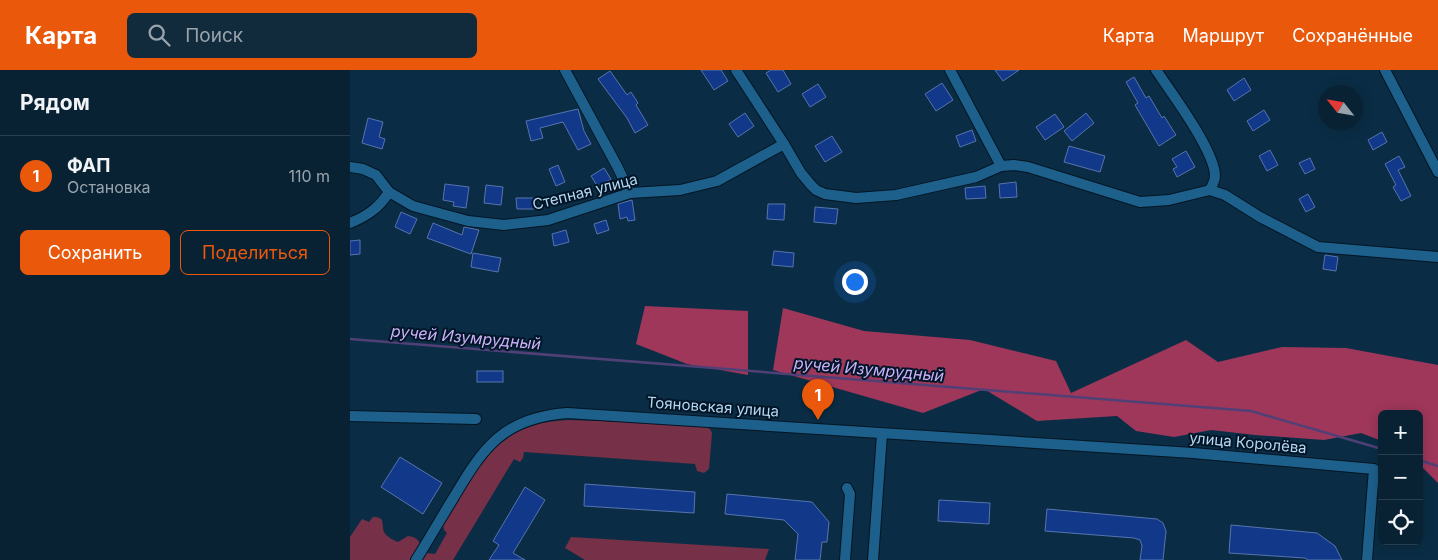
<!DOCTYPE html>
<html lang="ru">
<meta charset="utf-8">
<style>
:root{--surface:#082234;--page:#112a3c;--text:#f1f3f6;--muted:#98a4ac;--line:#293f4f;--accent:#ea580c}
body{margin:0;font-family:Inter,sans-serif;background:var(--page);color:var(--text)}
.controls{position:absolute;right:15px;bottom:15px;display:grid;overflow:hidden;border-radius:8px;box-shadow:0 2px 12px #0003}
.controls button{width:45px;height:45px;display:grid;place-items:center;padding:0;border:0;border-bottom:1px solid var(--line);background:var(--surface);color:var(--text);font:25px sans-serif}
.compass{position:absolute;left:968px;top:15px;width:45px;height:45px;border-radius:50%;background:var(--surface);box-shadow:0 2px 12px #0003;rotate:301deg}
.you{position:absolute;left:504px;top:211px;width:18px;height:18px;margin:-12px;border:4px solid #fff;border-radius:50%;background:#1a73e8;box-shadow:0 0 0 8px #1a73e833}
.badge{display:grid;place-items:center;width:32px;height:32px;border-radius:50%;background:var(--accent);color:#fff;font-size:16px;font-weight:700}
.pin{position:absolute;translate:-50% -41px;filter:drop-shadow(0 1px 2px #0008)}
.pin::after{content:'';position:absolute;top:26px;width:18px;height:15px;background:inherit;clip-path:polygon(0 0,100% 0,50% 100%)}
.list{margin:0;padding:0;list-style:none}
h2{display:flex;justify-content:space-between;align-items:center;height:65px;margin:0;padding:0 20px;font-size:21px}
h2 small{font-size:16px;font-weight:400;color:var(--muted)}
.list li{display:grid;grid-template-columns:32px 1fr auto;gap:15px;align-items:center;box-sizing:border-box;height:80px;padding:0 20px;border-top:1px solid var(--line)}
.list b{display:block;font-size:19px;white-space:nowrap}
.list p{margin:0;font-size:16px;white-space:nowrap;color:var(--muted)}
.list em{font-size:16px;font-style:normal;color:var(--muted)}
.actions{display:flex;gap:10px;padding:15px 20px}
.actions a{flex:1;padding:11px 0;border:1px solid var(--accent);border-radius:8px;text-align:center;font-size:18px;color:var(--accent)}
.actions .main{background:var(--accent);color:#fff}
.icon{flex:none;width:28px;height:28px;fill:none;stroke:currentColor;stroke-width:2;stroke-linecap:round;stroke-linejoin:round}
.map{position:relative;flex:none;width:1088px;height:490px;overflow:hidden}
header{display:flex;align-items:center;gap:30px;box-sizing:border-box;height:70px;padding:0 25px;background:var(--accent);color:#fff}
header strong{font-size:24px}
nav{display:flex;gap:28px;margin-inline-start:auto;font-size:18px}
.search{width:350px;height:45px;background:var(--page);display:flex;align-items:center;gap:12px;box-sizing:border-box;padding:0 18px;border-radius:8px;color:var(--muted);font-size:19px}
main{display:flex}
aside{flex:1;background:var(--surface)}
.map>svg:first-child{display:block}
.green{fill:#763047}
.forest{fill:#9f375b}
.lines{fill:none;stroke-linecap:round;stroke-linejoin:round}
.stream{stroke:#504076;stroke-width:2.5}
.building{fill:#123989;stroke:#5674ae}
.minor-casing{stroke:#031523;stroke-width:12}
.minor{stroke:#1d608c;stroke-width:10}
.labels{text-anchor:middle;stroke-width:4;stroke-linejoin:round;paint-order:stroke}
.street-label{font-size:15px;fill:#b7d6ef;stroke:#001527}
.water-label{font-size:16px;font-style:italic;fill:#ccb0f7;stroke:#001527}
</style>
<header>
<strong>Карта</strong>
<div class="search"><svg class="icon" aria-label="search" viewBox="0 0 24 24"><circle cx="10" cy="10" r="6"/><path d="M15 15l6 6"/></svg>Поиск</div>
<nav><a>Карта</a><a>Маршрут</a><a>Сохранённые</a></nav>
</header>
<main>
<aside>
<h2>Рядом<small></small></h2>
<ul class="list">
<li><span class="badge">1</span><div><b>ФАП</b><p>Остановка</p></div><em>110 m</em></li>
</ul>
<div class="actions"><a class="main">Сохранить</a><a>Поделиться</a></div>
</aside>
<div class="map">
<svg width="1088" height="490" viewBox="0 0 1088 490">
<rect width="100%" height="100%" fill="#0a2d45"/>
<g class="green">
<path d="M218 350 350 354 360 359 362 363 359 399 354 403 347 401 345 394 174 382 173 388 170 392 164 389 103 490H71L76 483 85 484 97 463 94 460 93 455C128 399 144 353 218 350Z"/>
<path d="M23 447C36 447 31 453 34 462 37 467 43 470 48 472L58 466C65 467 68 469 71 475L62 490H0V467L12 449 19 452Z"/>
<path d="M221 467 419 479 415 490H235L215 478Z"/>
</g>
<g class="forest">
<path d="M295 236 398 241V305L337 294 286 274Z"/>
<path d="M433 238 514 261 620 270 706 291 721 323 836 270 868 292 932 277 996 278 1088 295V413L1069 394V344H1032V371L1011 363 974 370 905 365 861 360 824 367 786 361 767 346 687 351 634 319 573 343 423 300Z"/>
</g>
<g class="lines">
<g class="stream">
<path d="M0 269 901 341 1032 379"/>
<path d="M1069 390 1088 396"/>
</g>
</g>
<g class="building">
<path d="M351 0H371L378 11 364 20Z"/>
<path d="M421 0H433L441 14 428 22 416 3Z"/>
<path d="M645 0H669L653 11Z"/>
<path d="M260 1 277 25 281 22 288 33 286 35 298 55 285 63 277 48 248 9Z"/>
<path d="M784 7 796 28 799 26 812 48 814 46 826 65 809 76 785 35 788 33 776 12Z"/>
<path d="M894 8 901 20 884 31 877 20Z"/>
<path d="M592 13 603 30 586 41 575 24Z"/>
<path d="M468 14 476 27 460 37 452 24Z"/>
<path d="M228 39 234 61 241 74 228 80 213 52 190 58 193 68 181 71 176 51Z"/>
<path d="M914 40 920 50 903 61 897 51Z"/>
<path d="M395 43 404 56 388 67 379 54Z"/>
<path d="M736 43 744 53 722 71 714 61Z"/>
<path d="M705 44 714 57 695 70 686 57Z"/>
<path d="M18 48 33 52 29 67 35 69 32 79 12 73Z"/>
<path d="M622 60 626 71 610 77 606 66Z"/>
<path d="M1032 62 1037 72 1023 80 1018 70Z"/>
<path d="M482 66 492 82 475 92 465 76Z"/>
<path d="M719 76 755 86 750 102 714 92Z"/>
<path d="M920 80 928 95 917 101 909 86Z"/>
<path d="M836 81 845 97 827 107 823 99 827 97 822 89Z"/>
<path d="M1049 86 1055 97 1048 100 1061 126 1051 131 1043 117 1046 115 1035 94Z"/>
<path d="M960 88 965 99 955 104 949 93Z"/>
<path d="M208 95 215 112 206 116 199 99Z"/>
<path d="M254 98 261 109 248 117 241 106Z"/>
<path d="M666 112 667 127 650 128 649 114Z"/>
<path d="M95 114 119 117 116 138 103 136 104 132 93 130Z"/>
<path d="M136 115 153 117 151 135 134 133Z"/>
<path d="M635 116 636 128 616 129 615 118Z"/>
<path d="M958 124 965 137 956 142 949 129Z"/>
<path d="M166 128H185V139H167Z"/>
<path d="M282 130 285 150 278 151 277 147 270 149 268 134Z"/>
<path d="M418 134H435L434 150 417 149Z"/>
<path d="M465 137 488 139 486 154 464 152Z"/>
<path d="M51 142 67 149 60 164 45 157Z"/>
<path d="M256 150 259 160 247 164 244 154Z"/>
<path d="M83 153 112 165 114 157 129 160 121 184 77 168Z"/>
<path d="M216 160 219 172 204 176 202 164Z"/>
<path d="M10 170V184L0 185V171Z"/>
<path d="M424 181 444 183 443 197 422 195Z"/>
<path d="M123 183 151 188 148 202 121 197Z"/>
<path d="M975 185 988 187 986 201 973 199Z"/>
<rect x="127" y="301" width="26" height="11"/>
<path d="M50 387 92 413 73 444 31 417Z"/>
<path d="M235 414 345 422 344 443 234 436Z"/>
<path d="M175 417 195 430 163 483 175 490H139L149 475 143 471Z"/>
<path d="M377 424 462 432 479 452 477 472H472L470 490H445L448 464 434 450 375 444Z"/>
<path d="M589 430 640 433 639 454 588 451Z"/>
<path d="M697 439 807 449 813 453 816 461 813 490H790L792 476 790 470 784 468 695 461Z"/>
<path d="M881 455 967 463 985 476 992 490H958L955 488 879 483Z"/>
</g>
<g class="lines">
<defs>
<g id="minor">
<path d="M215 0 267 96 280 123"/>
<path d="M386 0 434 74 451 103 461 115 466 120 475 124 506 128 546 125 626 107 651 96 664 95 678 97 790 132 819 130 860 120 875 125 910 147 968 177 1088 187"/>
<path d="M600 0 651 96"/>
<path d="M806 0C821 22 865 81 865 106 865 111 862 116 860 120"/>
<path d="M1035 0 1088 102"/>
<path d="M0 97 13 99 26 105 39 122 63 136 118 151 154 155 198 150 280 123 330 120 367 111 434 74"/>
<path d="M0 153C17 146 29 138 39 122"/>
<path d="M0 346 126 349"/>
<path d="M66 490C79 469 91 448 104 427 134 376 154 348 217 343L843 383 1024 399 1017 490"/>
<path d="M495 490 500 424 497 418"/>
<path d="M523 490 532 364"/>
</g>
</defs>
<use href="#minor" class="minor-casing"/>
<use href="#minor" class="minor"/>
</g>
<g class="labels">
<g class="street-label">
<text transform="translate(235 122) rotate(-14)" y="5">Степная улица</text>
<text transform="translate(363 337) rotate(4)" y="5">Тояновская улица</text>
<text transform="translate(898 373) rotate(5)" y="5">улица Королёва</text>
</g>
<g class="water-label">
<text transform="translate(116 267) rotate(5)" y="6">ручей Изумрудный</text>
<text transform="translate(519 299) rotate(5)" y="6">ручей Изумрудный</text>
</g>
</g>
</svg>
<div class="controls">
<button>+</button>
<button>−</button>
<button><svg class="icon" aria-label="locate" viewBox="0 0 24 24"><circle cx="12" cy="12" r="6"/><path d="M12 2v4M12 18v4M2 12h4M18 12h4"/></svg></button>
</div>
<svg class="compass" viewBox="-18 -18 36 36"><path d="M0-13l5 13h-10z" fill="#e53935"/><path d="M0 13l5-13h-10z" fill="#98a4ac"/></svg>
<div class="you"></div>
<div class="pin badge" style="left:468px;top:350px">1</div>
</div>
</main>
